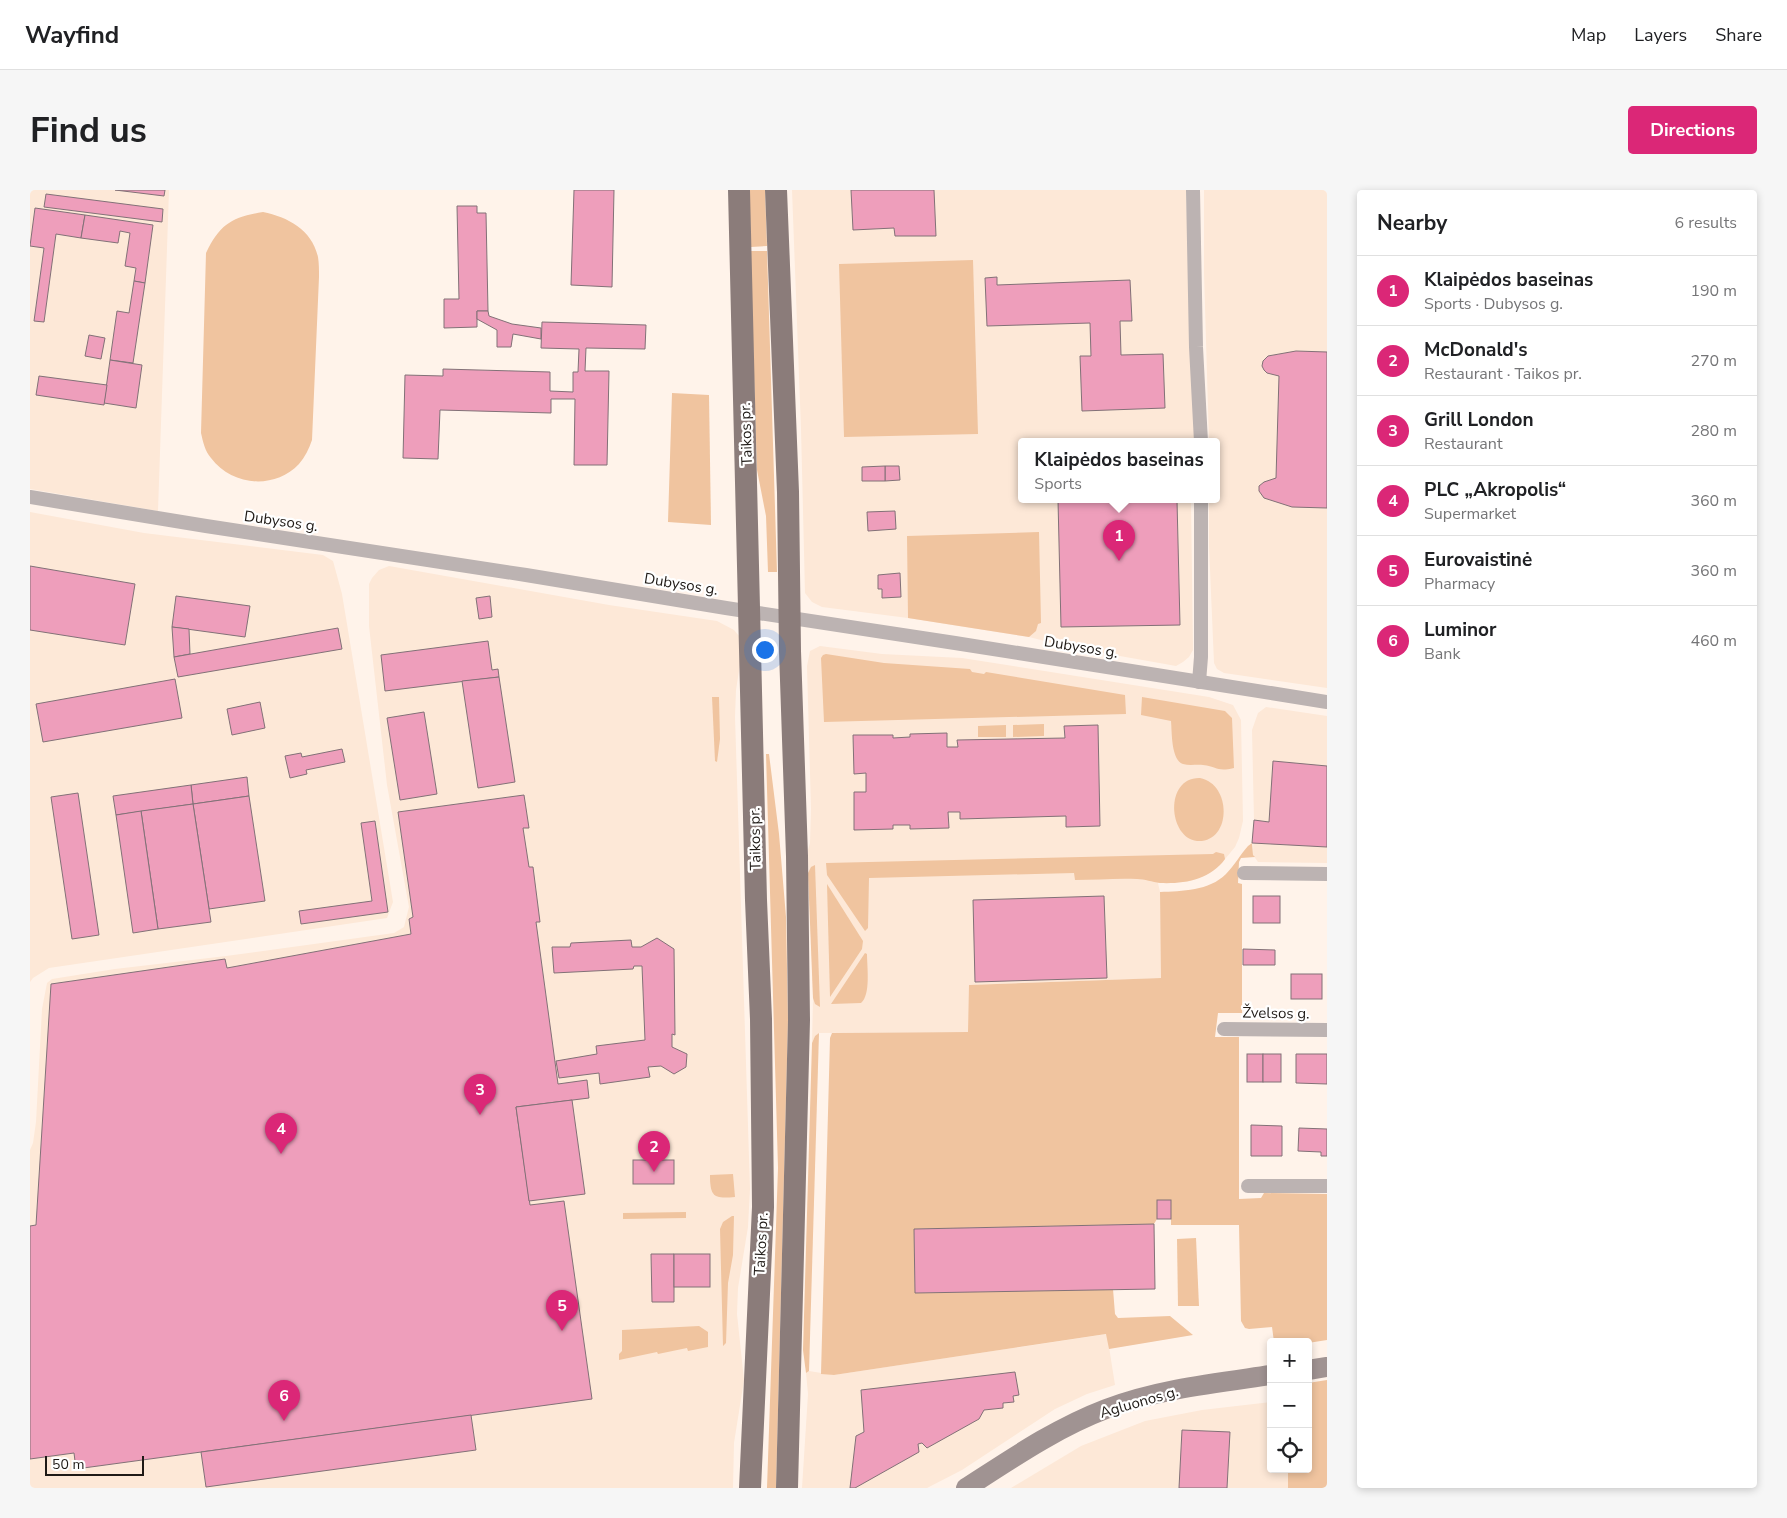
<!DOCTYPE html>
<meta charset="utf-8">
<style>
:root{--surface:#fff;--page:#f6f6f6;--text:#202124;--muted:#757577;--line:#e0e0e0;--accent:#db2777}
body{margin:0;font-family:"Nunito Sans",sans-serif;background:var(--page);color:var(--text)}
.controls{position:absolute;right:15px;bottom:15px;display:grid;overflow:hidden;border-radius:5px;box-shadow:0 2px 8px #0003}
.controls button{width:45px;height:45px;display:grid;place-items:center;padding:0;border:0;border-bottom:1px solid var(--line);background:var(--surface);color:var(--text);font:25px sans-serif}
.scale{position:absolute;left:15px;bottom:12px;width:99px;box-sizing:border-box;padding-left:5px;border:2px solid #1f1a16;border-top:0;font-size:14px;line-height:18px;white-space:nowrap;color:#1f1a16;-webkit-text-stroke:4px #fff;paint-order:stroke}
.you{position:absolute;left:734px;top:459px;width:18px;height:18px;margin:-12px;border:4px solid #fff;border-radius:50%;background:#1a73e8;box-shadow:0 0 0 8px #1a73e833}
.badge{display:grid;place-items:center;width:32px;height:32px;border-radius:50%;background:var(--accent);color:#fff;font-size:16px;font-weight:700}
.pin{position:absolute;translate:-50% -41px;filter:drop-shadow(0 1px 2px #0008)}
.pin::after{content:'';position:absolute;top:26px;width:18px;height:15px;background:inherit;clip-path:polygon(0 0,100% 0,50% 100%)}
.popup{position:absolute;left:988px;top:248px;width:202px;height:65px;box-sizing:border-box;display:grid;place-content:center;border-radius:5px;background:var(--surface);filter:drop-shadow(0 1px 4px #0005);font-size:16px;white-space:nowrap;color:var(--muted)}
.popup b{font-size:19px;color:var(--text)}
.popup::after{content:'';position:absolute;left:50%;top:100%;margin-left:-10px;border:10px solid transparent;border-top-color:var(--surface)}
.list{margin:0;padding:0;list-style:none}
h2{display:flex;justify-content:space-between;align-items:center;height:65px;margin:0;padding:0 20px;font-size:21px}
h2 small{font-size:16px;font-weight:400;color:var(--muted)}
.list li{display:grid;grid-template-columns:32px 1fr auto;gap:15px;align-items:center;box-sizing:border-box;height:70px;padding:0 20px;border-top:1px solid var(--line)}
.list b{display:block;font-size:19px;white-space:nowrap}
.list p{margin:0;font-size:16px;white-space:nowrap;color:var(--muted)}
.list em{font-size:16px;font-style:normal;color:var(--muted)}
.icon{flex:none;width:28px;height:28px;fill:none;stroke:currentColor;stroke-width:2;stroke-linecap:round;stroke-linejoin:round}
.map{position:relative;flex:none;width:1297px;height:1298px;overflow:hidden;border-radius:5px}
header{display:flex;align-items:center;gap:30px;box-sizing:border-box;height:70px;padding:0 25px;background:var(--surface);border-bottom:1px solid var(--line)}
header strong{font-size:24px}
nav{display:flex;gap:28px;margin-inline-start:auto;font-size:18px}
.intro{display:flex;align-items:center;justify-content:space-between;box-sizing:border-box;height:120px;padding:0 30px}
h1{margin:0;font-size:35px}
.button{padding:12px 22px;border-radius:5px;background:var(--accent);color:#fff;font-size:18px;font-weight:700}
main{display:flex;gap:30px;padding:0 30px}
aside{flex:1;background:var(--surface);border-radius:5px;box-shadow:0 2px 8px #0003}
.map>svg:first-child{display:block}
.built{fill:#fde8d7}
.green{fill:#f0c49f}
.building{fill:#ee9ebb;stroke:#827177}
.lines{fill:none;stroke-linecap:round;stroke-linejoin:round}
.minor{stroke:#bcb3b2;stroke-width:14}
.secondary{stroke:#a09392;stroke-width:20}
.primary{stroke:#8b7c7a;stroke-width:22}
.labels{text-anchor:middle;stroke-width:4.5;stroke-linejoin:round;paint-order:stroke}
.street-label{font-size:15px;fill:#1f1a16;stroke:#fff}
</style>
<header>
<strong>Wayfind</strong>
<nav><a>Map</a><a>Layers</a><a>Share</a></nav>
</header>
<div class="intro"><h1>Find us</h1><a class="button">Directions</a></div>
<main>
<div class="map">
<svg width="1297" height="1298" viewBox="0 0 1297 1298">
<rect width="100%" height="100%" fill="#fff3ea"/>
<g class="built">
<path d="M0 0H139L128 321 0 299Z"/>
<path d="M762 0H1156L1165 252H992V310H1161L1163 460 1159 467 1153 472 1146 476 1135 474 1039 457 999 447 878 428 792 417 782 412 775 403 771 239Z"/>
<path d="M1174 0H1297V498L1194 483 1187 479 1184 473 1179 356V310H1186V252H1179L1174 83Z"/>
<path d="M0 322 114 343 293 365 303 371 312 404 363 712 357 728 19 778 3 788 0 792Z"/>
<path d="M359 376 579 415 687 431 704 440 709 446 710 474 706 500 705 527 720 999 718 1037 708 1098 707 1124 714 1190 704 1253 703 1298H0V960L3 953 6 932 12 819 17 793 22 789 85 779 196 766 364 743 374 737 379 717 357 595 339 436V394L342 388 349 380Z"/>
<path d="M790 456 852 464 932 468 1179 507 1203 515 1211 530 1213 631 1209 648 1205 657 1191 674 1177 684 1161 691 1128 693 1130 702 1132 788 939 795V842L789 843 785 846 782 853 783 808 778 660 780 653 781 619 777 476 780 461Z"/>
<path d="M1236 517 1297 526V673L1228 672 1223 665 1224 630 1222 540 1228 523Z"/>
<path d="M1077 1144 1085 1195 1057 1204 1025 1219 932 1280 897 1298H772L778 1204 776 1183 779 1181 804 1185Z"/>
<path d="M1241 1212V1279H1258V1298H981L1051 1256 1115 1231 1172 1220Z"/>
</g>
<g class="green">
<path d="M719 0H735L737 56 721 57Z"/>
<path d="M233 22C258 27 282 40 288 67 289 73 289 80 289 87L282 250C279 259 275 267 269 274 244 300 202 296 181 268 175 261 173 252 171 243L176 63C190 34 202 27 233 22Z"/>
<path d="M720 61H737L747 382H738L736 326 727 280Z"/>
<path d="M943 70 948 244 814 247 809 74Z"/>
<path d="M642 203 679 205 681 335 638 332Z"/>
<path d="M1009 342 1011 433 1008 434 1006 441 999 447 878 428 877 346Z"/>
<path d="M796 464 854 473 940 479 942 482 954 484 956 482 1095 505 1096 524 794 532 791 468 793 465Z"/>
<path d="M682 507H689L690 549 687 572 685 571Z"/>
<path d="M1112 507 1195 521 1202 528 1204 578C1187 582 1188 577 1173 575 1167 574 1160 576 1153 574 1141 570 1142 542 1141 531L1111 525Z"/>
<path d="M1014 534V546L983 547V535Z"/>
<path d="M976 535V547H948V536Z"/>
<path d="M736 564H739L749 644 756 727 758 830 746 1298H737L748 978Z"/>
<path d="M1170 588C1202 594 1202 653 1167 651 1138 648 1134 587 1170 588Z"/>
<path d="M1222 653 1223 665 1225 667 1211 668 1209 672 1208 693 1212 694V823H1188L1185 847H1209V1009L1231 1008 1234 1003 1297 1004V1150L1278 1153V1152H1244L1242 1137 1219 1139 1215 1138 1211 1131 1209 1035H1141V1010H1128L1127 1029 1124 1034 884 1039 885 1103 1083 1099 1085 1124 1088 1128 1140 1126 1163 1145 1079 1159 1076 1144 804 1185 791 1184 800 848 802 843 938 842 939 795 1131 788 1130 702C1152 701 1179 701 1196 684 1204 676 1210 665 1218 656Z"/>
<path d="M1186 662 1194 664 1195 669C1180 690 1154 694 1130 693 1122 692 1115 689 1107 689 1087 688 1066 690 1045 690L1044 683 839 688 838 738 835 741 797 685 796 673 1183 664Z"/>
<path d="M785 675 790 817 785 814 783 808 778 683 781 677Z"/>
<path d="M797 694 833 751 832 759 800 807Z"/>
<path d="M835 763 837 764C837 777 841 805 831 813L801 814Z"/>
<path d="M789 843 779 1181 776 1183 773 1160 782 853 785 846Z"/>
<path d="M703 984 705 1007C684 1009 680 1007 680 985Z"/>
<path d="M656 1022V1028L593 1029V1023Z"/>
<path d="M702 1026H704L703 1065 698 1093 696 1153 693 1156 690 1039 693 1032Z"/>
<path d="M1166 1048 1169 1116H1148L1147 1049Z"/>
<path d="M669 1136 678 1142V1157L658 1161 657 1158 628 1164 627 1162 589 1170V1164L592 1161V1140Z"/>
<path d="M1297 1190V1298H1258V1279H1278V1193Z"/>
</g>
<g class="building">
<path d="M85 0H135L134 6Z"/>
<path d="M544 0H584L582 97 541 95Z"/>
<path d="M821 0H904L906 46H865L864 38 823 40Z"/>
<path d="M16 4 133 19 132 32 14 17Z"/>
<path d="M427 16H447V23H456L458 121H447V137L414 138V109H429Z"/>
<path d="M5 18 55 25 51 48 26 44 14 132 4 131 14 58 0 56Z"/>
<path d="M55 25 123 35 115 93 104 91 106 78 95 76 100 43 90 41 88 53 51 48Z"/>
<path d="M967 87V95L1100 90 1102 131H1090L1091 165 1133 164 1135 218 1052 221 1050 166H1061L1060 133 957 136 955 88Z"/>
<path d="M104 91 115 93 103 173 80 170 87 121 99 123Z"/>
<path d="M447 121H458L459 126 482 134 511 138V149L483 144 481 157H467V140L447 129Z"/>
<path d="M512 132 616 135 615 159 556 158 555 181H579L577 275H544L545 209H521V223L410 220 408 269 373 268 375 185 413 186V179L520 182V201L543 202V182H548L549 159 511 158Z"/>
<path d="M59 145 75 148 71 169 55 166Z"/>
<path d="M1266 161 1297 162V318L1262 317 1234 308 1229 301V296L1234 292 1246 288 1249 186 1237 183 1234 180 1232 176 1233 171 1238 166Z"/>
<path d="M80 170 112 175 106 218 74 213Z"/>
<path d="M9 186 77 195 74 215 6 205Z"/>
<path d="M855 276H869L870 290 855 291Z"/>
<path d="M855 276V291H832V277Z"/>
<path d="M1028 310H1147L1150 435 1031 437Z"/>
<path d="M865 321 866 339 838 341 837 322Z"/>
<path d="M0 376 105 394 95 455 0 440Z"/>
<path d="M870 383 871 407 852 408V399H848V385Z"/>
<path d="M146 406 220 416 215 447 142 437Z"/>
<path d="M460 406 462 427 449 429 446 408Z"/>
<path d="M142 437 159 439 160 464 144 467Z"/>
<path d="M308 438 312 459 148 487 144 467Z"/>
<path d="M458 451 462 480 468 479 469 487 355 501 351 465Z"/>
<path d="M469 487 485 592 448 598 432 491Z"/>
<path d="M145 489 152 528 13 552 6 514Z"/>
<path d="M230 512 235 538 202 545 197 519Z"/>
<path d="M394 522 407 604 370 610 357 528Z"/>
<path d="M1068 535 1070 636 1036 637V626L930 629V622H918L919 638 880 639V635H863V639L824 640V602H836V583L824 584 823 545H863V548L880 547V544L917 543V557H928L927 550 1035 548 1034 536Z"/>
<path d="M312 559 315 572 276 580 277 584 260 588 255 566 271 563 272 567Z"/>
<path d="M1243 571 1297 576V657L1222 653 1224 630 1239 632Z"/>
<path d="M217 587 219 606 163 614 161 595Z"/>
<path d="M161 595 163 614 86 625 83 606Z"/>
<path d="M48 603 69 745 42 749 21 607Z"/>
<path d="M494 605 499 638H493L499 677H503L510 732H506L528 894 557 890 559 908 486 917 500 1015 534 1011 562 1209 46 1279 44 1263 0 1269V1036L6 1035 21 794 195 769 197 778 381 744 379 729 383 727 368 622Z"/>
<path d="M219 606 235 711 179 719 163 614Z"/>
<path d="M163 614 181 732 128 739 111 621Z"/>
<path d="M111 621 128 739 103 743 86 625Z"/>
<path d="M345 631 358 722 271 734 269 721 342 711 331 633Z"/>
<path d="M1074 706 1077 788 945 792 943 710Z"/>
<rect x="1223" y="706" width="27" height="27"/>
<path d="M627 748 644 759 645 845 642 844V857L657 864 656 877 644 884 631 876 618 877 620 887 570 894 569 883 529 888 526 871 567 864 566 856 615 850 612 776H604L603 779 524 783 522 757H540L541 753 601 750 602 757H611Z"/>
<path d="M1213 759 1245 760V775H1213Z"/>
<rect x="1261" y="784" width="31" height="25"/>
<rect x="1217" y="864" width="16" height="28"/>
<rect x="1233" y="864" width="18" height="28"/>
<path d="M1266 864H1297V894L1266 893Z"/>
<path d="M542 910 555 1004 499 1011 486 917Z"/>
<path d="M1221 935 1252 936V966H1221Z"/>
<path d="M1269 938 1297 939V966H1291V962L1268 961Z"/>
<rect x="603" y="970" width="41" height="24"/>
<rect x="1127" y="1010" width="14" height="19"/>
<path d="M1124 1034 1125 1099 885 1103 884 1039Z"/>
<path d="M621 1064H644V1112H622Z"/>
<rect x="644" y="1064" width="36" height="33"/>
<path d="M985 1182 989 1205 983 1206 984 1212 973 1213V1218L954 1220 949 1229 897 1258 892 1253 888 1254 889 1262 825 1298H820L826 1246 834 1242 831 1200Z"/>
<path d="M441 1225 446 1260 176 1297 171 1262Z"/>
<path d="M1152 1240 1200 1242 1197 1298H1149Z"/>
</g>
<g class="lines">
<g class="minor">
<path d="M1163 0 1166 157 1171 252"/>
<path d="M0 307 176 336 496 385 696 418 925 453 1297 512"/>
<path d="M1169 492 1171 467V310"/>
<path d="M1214 683 1297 684"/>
<path d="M1194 839 1297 840"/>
<path d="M1218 996H1297"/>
</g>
<g class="secondary">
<path d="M1278 1180 1297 1177"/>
<path d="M936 1298C981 1269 1026 1238 1076 1219 1128 1199 1186 1193 1241 1185"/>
</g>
<g class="primary">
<path d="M709 0 726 710 731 829 733 1017 720 1298"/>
<path d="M746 0 758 302 760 461 767 666 769 830 757 1298"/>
</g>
</g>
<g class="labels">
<g class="street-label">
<text transform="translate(716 244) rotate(-92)" y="5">Taikos pr.</text>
<text transform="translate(251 331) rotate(8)" y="5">Dubysos g.</text>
<text transform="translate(651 394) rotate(9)" y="5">Dubysos g.</text>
<text transform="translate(1051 457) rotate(9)" y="5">Dubysos g.</text>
<text transform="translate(725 649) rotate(-91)" y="5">Taikos pr.</text>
<text transform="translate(1246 823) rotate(1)" y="5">Žvelsos g.</text>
<text transform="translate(731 1054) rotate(-87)" y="5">Taikos pr.</text>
<text transform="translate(1109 1212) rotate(-16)" y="5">Agluonos g.</text>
</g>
</g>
</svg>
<div class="controls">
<button>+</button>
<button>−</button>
<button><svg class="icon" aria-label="locate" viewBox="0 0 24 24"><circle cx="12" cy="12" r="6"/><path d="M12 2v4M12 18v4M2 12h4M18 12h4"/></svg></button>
</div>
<div class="scale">50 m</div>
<div class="you"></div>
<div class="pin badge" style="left:1089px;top:371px">1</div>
<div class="popup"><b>Klaipėdos baseinas</b>Sports</div>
<div class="pin badge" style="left:624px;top:982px">2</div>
<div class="pin badge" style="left:450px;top:925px">3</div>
<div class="pin badge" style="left:251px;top:964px">4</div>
<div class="pin badge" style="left:532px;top:1141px">5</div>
<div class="pin badge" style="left:254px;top:1231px">6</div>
</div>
<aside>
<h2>Nearby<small>6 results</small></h2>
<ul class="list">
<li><span class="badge">1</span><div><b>Klaipėdos baseinas</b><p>Sports · Dubysos g.</p></div><em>190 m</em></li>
<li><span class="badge">2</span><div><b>McDonald's</b><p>Restaurant · Taikos pr.</p></div><em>270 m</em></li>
<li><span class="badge">3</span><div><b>Grill London</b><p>Restaurant</p></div><em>280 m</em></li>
<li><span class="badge">4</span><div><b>PLC „Akropolis“</b><p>Supermarket</p></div><em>360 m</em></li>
<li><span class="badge">5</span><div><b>Eurovaistinė</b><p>Pharmacy</p></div><em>360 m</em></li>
<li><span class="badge">6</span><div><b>Luminor</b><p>Bank</p></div><em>460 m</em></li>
</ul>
</aside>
</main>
